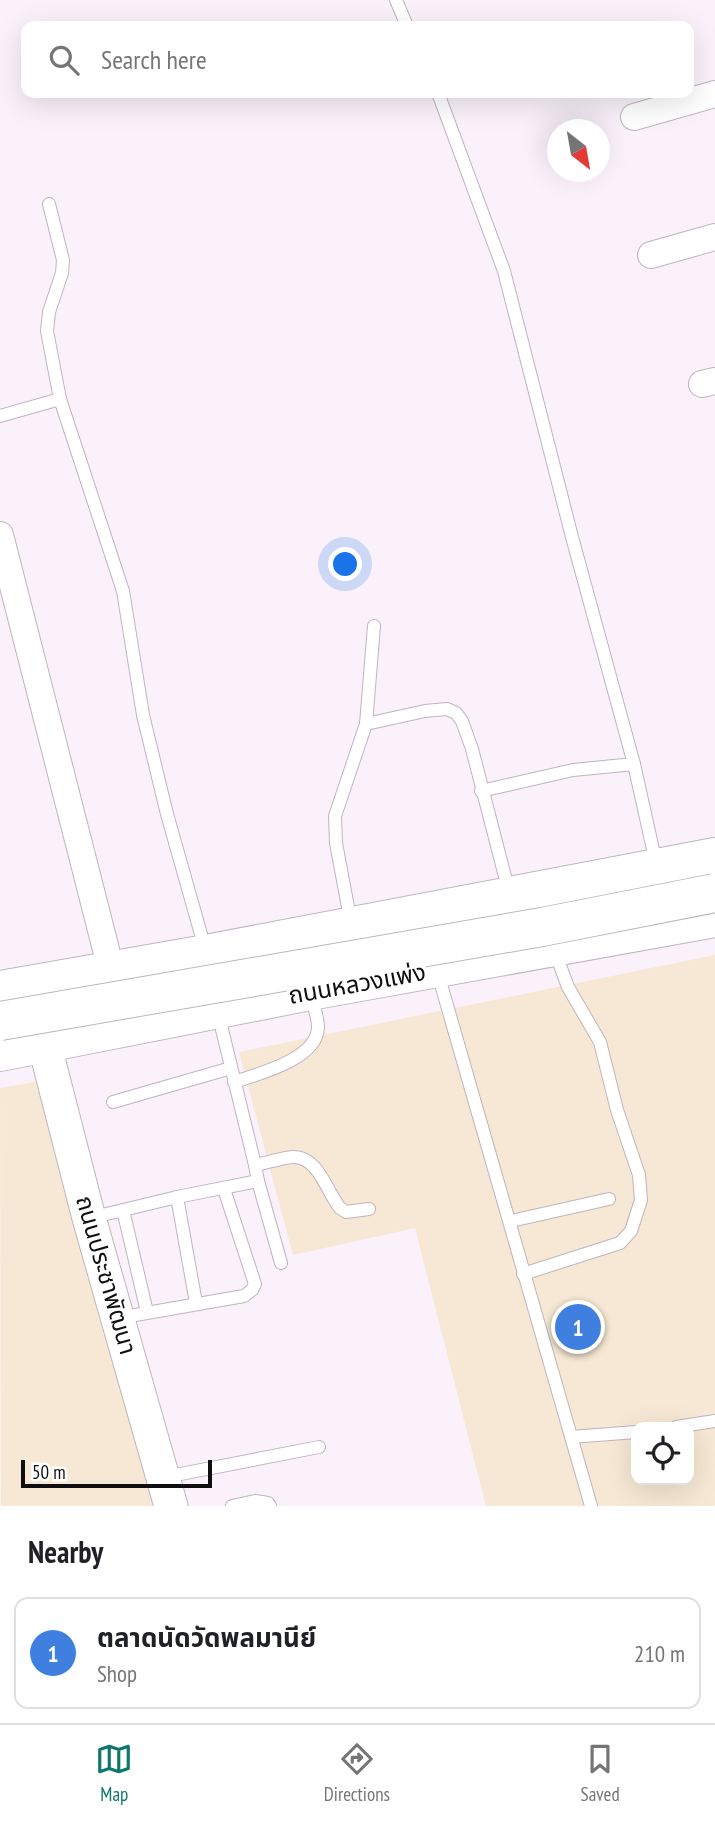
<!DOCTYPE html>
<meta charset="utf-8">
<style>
:root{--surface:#fff;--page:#f2f2f2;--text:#202124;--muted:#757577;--line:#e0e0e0;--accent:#0f766e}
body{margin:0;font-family:"PT Sans Narrow","Noto Sans Thai",sans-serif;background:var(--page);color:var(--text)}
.controls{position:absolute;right:21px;bottom:21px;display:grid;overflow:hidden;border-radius:14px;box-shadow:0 7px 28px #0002}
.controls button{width:63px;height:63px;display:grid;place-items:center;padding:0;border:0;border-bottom:2px solid var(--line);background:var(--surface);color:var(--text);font:35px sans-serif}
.compass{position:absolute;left:547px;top:119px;width:63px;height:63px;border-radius:50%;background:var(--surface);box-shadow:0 7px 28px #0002;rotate:149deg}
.scale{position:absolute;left:21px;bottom:18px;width:191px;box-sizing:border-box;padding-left:7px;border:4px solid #110e11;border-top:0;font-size:19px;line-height:24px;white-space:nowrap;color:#110e11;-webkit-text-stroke:5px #fff;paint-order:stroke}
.you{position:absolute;left:346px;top:565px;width:24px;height:24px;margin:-18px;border:5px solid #fff;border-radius:50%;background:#1a73e8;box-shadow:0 0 0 10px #1a73e833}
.badge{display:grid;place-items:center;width:46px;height:46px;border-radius:50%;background:var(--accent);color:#fff;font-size:23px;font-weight:700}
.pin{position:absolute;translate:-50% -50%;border:4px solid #fff;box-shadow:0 2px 7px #0006}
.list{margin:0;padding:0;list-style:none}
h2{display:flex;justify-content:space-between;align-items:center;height:91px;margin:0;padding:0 28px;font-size:30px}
h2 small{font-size:23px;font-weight:400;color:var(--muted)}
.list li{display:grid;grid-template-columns:46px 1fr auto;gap:21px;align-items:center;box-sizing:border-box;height:112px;margin:0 14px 14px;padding:0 14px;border:2px solid var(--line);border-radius:14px}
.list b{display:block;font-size:26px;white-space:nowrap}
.list p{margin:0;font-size:23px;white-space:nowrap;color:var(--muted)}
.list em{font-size:23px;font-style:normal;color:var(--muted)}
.icon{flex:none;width:38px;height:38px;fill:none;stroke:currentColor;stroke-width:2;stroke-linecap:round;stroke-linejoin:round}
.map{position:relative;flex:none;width:715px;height:1506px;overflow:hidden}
.search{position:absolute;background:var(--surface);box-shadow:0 7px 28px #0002;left:21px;right:21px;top:21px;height:77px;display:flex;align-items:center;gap:18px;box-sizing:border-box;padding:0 24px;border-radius:14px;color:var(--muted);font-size:26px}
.sheet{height:217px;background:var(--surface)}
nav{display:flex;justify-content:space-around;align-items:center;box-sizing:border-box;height:98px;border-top:2px solid var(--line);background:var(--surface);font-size:19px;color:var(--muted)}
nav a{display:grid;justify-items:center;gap:4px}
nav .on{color:var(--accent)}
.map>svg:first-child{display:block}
.commercial{fill:#f6e8d4;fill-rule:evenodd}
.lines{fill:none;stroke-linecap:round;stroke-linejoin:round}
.service-casing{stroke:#beb5be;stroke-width:14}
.minor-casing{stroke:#beb5be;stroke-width:28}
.tertiary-casing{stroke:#beb5be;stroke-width:35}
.primary-casing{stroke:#beb5be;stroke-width:40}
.service{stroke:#fff;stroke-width:12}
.minor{stroke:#fff;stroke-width:26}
.tertiary{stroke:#fff;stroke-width:33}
.primary{stroke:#fff;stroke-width:38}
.primary-bridge-casing{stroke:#beb5be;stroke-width:40;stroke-linecap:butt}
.primary-bridge{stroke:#fff;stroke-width:38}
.labels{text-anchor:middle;stroke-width:7;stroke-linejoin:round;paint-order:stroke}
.street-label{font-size:24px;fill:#110e11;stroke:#fff}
</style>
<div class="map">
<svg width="715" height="1506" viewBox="0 0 715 1506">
<rect width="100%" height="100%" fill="#faf1fa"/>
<g class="commercial">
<path d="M715 955V1506H486L415 1228 293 1255 239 1052ZM636 1427H689V1480H636Z"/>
<path d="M40 1081 153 1506H1L0 1088Z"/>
</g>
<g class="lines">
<defs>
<g id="service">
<path d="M396 0 407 26"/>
<path d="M438 93 504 271 572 537 634 764 656 863"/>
<path d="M49 204 63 260 62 273 49 312 47 331 60 399 123 591 143 715 167 814 206 952"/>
<path d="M0 416 60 399"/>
<path d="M366 724 425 711 447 709 456 713 462 721 472 749 509 892"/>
<path d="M481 791 573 770 634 764"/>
<path d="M351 923 336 843 335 816 366 724 374 626"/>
<path d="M438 974 591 1506"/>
<path d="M218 1013 255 1165C267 1163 280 1158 293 1157 318 1156 327 1192 340 1208L346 1212 369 1209"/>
<path d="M234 1082C258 1074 318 1059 318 1027 318 1017 313 1005 311 995"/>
<path d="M113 1102 231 1068"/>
<path d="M258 1181 281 1263"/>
<path d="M177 1197 196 1303"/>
<path d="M123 1210 147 1312"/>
<path d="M90 1218 177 1197 258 1181 255 1165"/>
<path d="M511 1221 609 1199"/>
<path d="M523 1274 620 1243 631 1231 641 1200 639 1175 617 1110 600 1042 568 987 555 952"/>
<path d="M118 1318 244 1296 252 1290 255 1284 224 1189"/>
<path d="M676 1427 715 1421"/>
<path d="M571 1437 636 1432"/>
<path d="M165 1477 319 1447"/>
<path d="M232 1506 255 1501 268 1503 270 1506"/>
</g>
<g id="minor">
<path d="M634 117 715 94"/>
<path d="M651 255 715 237"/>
<path d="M702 384 715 381"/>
<path d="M0 535 111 969"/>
</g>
<path id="tertiary" d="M44 1043 89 1218 171 1506"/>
<g id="primary">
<path d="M0 990 206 954 715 857"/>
<path d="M0 1052 310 991 715 918"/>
</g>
</defs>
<use href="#service" class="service-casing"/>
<use href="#minor" class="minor-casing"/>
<use href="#tertiary" class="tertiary-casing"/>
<use href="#primary" class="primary-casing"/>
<use href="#service" class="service"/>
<use href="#minor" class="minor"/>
<use href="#tertiary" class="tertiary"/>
<use href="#primary" class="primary"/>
<defs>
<path id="primary-bridge" d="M0 1021 542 927 715 893"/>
</defs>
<use href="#primary-bridge" class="primary-bridge-casing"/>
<use href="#primary-bridge" class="primary-bridge"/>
</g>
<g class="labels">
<g class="street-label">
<text transform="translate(357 984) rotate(-10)" y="8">ถนนหลวงแพ่ง</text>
<text transform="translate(106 1275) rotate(74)" y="8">ถนนประชาพัฒนา</text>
</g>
</g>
</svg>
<div class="controls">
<button><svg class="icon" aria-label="locate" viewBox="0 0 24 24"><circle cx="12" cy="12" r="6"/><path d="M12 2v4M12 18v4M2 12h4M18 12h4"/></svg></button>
</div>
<svg class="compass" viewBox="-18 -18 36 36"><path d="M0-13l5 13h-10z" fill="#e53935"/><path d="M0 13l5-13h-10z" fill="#757577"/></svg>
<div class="scale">50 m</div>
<div class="you"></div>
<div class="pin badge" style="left:578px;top:1327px;background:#3f7fe0">1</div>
<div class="search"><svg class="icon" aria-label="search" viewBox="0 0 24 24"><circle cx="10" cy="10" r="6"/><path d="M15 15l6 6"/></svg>Search here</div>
</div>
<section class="sheet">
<h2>Nearby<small></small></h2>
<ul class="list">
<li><span class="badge" style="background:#3f7fe0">1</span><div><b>ตลาดนัดวัดพลมานีย์</b><p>Shop</p></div><em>210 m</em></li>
</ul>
</section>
<nav>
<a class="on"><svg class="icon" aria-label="map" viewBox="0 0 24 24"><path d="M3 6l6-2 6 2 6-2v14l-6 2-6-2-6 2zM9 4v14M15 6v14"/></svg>Map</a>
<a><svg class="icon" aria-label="directions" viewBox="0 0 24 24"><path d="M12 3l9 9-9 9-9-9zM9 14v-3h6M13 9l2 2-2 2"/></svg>Directions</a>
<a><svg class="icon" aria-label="saved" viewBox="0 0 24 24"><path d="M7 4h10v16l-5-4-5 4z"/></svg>Saved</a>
</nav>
